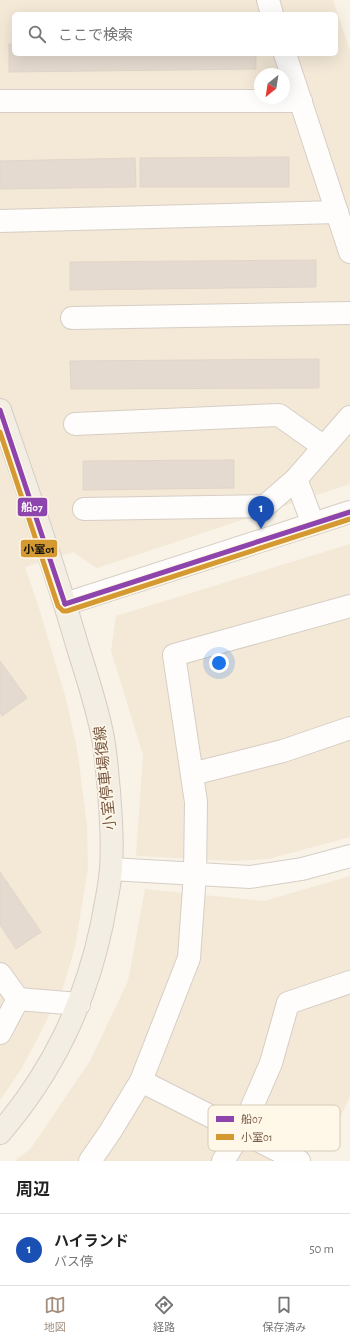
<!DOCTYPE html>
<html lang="ja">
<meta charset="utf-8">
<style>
:root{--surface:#fff;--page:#f6f6f6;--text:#222;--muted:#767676;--line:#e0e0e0;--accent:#a48f7e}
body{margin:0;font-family:"Alegreya Sans","Noto Sans JP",sans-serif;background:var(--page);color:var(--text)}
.compass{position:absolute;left:254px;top:68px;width:36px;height:36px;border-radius:50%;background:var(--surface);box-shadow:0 4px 16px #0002;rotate:210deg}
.you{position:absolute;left:219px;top:663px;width:14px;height:14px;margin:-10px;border:3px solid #fff;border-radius:50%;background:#1a73e8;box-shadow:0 0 0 6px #1a73e833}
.badge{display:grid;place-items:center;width:26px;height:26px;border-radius:50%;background:var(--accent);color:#fff;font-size:13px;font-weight:700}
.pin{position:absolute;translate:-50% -33px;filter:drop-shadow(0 1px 2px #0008)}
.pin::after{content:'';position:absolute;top:21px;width:14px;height:12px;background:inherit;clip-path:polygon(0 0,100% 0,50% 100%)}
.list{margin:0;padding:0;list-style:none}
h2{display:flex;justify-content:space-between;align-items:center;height:52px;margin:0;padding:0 16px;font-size:17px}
h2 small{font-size:13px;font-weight:400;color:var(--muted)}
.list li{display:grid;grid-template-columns:26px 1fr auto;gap:12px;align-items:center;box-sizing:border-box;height:72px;padding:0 16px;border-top:1px solid var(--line)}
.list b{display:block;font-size:15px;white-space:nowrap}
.list p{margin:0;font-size:13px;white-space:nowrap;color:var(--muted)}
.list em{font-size:13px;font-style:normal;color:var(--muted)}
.icon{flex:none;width:22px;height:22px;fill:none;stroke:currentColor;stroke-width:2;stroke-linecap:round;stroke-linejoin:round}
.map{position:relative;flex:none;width:350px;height:1161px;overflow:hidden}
.search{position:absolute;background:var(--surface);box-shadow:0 4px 16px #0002;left:12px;right:12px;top:12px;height:44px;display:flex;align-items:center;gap:10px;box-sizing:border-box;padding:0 14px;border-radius:6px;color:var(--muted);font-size:15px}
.sheet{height:124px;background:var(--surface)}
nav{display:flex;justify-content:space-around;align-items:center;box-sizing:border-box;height:56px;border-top:1px solid var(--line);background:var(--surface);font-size:11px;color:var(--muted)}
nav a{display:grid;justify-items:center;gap:2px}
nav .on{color:var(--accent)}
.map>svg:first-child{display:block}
.residential{fill:#f4e9d7;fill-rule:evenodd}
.building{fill:#e5dacf;stroke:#e1d5c9}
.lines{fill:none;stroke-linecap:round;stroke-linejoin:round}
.minor-casing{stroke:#d6cec5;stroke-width:24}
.major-casing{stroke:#d7ccc3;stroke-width:24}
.minor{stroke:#fefdfb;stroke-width:22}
.major{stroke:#f2eee4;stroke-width:22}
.bus-1-casing{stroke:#fff8e9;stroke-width:8}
.bus-2-casing{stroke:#fff8e9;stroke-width:8}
.bus-1{stroke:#8e44ad;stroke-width:5}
.bus-2{stroke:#d49930;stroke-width:5}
.labels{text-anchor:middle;stroke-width:3;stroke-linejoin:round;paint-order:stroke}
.street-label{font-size:15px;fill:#775a46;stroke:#fff8e9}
.key{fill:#fff8e9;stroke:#d6c9b8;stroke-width:1}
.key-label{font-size:11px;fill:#775a46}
.line-badge{stroke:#fff8e9;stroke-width:1.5}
.badge-label{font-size:11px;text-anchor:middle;font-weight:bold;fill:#fff}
.pale-badge-label{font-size:11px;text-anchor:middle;font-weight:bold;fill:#111}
</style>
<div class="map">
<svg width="350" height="1161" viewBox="0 0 350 1161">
<rect width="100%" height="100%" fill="#f8f2e7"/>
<g class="residential">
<path d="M0 0H333L350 51V484L97 568 73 552 25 567 39 608 66 699 77 748 87 825 88 868 75 947 63 988 39 1036 20 1071 0 1100ZM14 14H336V54H14ZM260 74H284V98H260Z"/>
<path d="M350 544V837L269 859 233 861 136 856 143 755 111 651 116 616Z"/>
<path d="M350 876V1096L330 1141 311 1136 293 1161H15L31 1148 90 1061 128 981 145 889 264 901Z"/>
</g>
<g class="building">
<path d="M9 44H14V54H256V69L9 72Z"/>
<path d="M289 157V187H140V158Z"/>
<path d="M135 158 136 187 0 189V161Z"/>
<path d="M316 260V287L70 290V262Z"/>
<path d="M319 359V388L71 389 70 361Z"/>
<path d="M234 460V488L83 490V461Z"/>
<path d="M0 661 27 698 2 716 0 712Z"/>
<path d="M0 872 41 932 16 949 0 925Z"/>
</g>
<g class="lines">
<defs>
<g id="minor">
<path d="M268 0 272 14"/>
<path d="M285 54 350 252"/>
<path d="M0 101H301"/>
<path d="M0 221 337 212"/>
<path d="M72 318 350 313"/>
<path d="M75 424 279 415 324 447"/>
<path d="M84 509 265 506 296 479"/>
<path d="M313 524 296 479 350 417"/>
<path d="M65 604 350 512"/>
<path d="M192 774 283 751 350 728"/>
<path d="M111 869 250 877 302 869 350 856"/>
<path d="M0 974 18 999"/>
<path d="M0 1033 18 999 79 1004"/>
<path d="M141 1081 299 1161"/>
<path d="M90 1161 110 1132 141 1081 189 958 195 874 196 802 174 655 350 606"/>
<path d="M223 1161 241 1132 271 1063 288 1003 350 982"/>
</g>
<path id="major" d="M0 410C27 489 55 568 78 648 87 676 96 704 102 733 106 752 107 772 109 791 111 816 113 842 111 868 110 886 105 906 102 924 85 1004 53 1071 0 1133"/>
</defs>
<use href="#minor" class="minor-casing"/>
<use href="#major" class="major-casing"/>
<use href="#minor" class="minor"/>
<use href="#major" class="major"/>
<defs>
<g id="bus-1">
<path d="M0 410 65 604"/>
<path d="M65 604 350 512"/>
</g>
<path id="bus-2" d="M0 432 58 606 63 611H67L350 519"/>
</defs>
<use href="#bus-1" class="bus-1-casing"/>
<use href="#bus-2" class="bus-2-casing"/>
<use href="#bus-1" class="bus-1"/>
<use href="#bus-2" class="bus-2"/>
</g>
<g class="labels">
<g class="street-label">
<text transform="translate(105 778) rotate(-96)" y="5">小室停車場復線</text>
</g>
</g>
<rect x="208" y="1105" width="132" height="46" rx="6" class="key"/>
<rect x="216" y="1116" width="18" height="6" fill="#8e44ad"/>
<rect x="216" y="1134" width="18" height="6" fill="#d49930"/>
<g class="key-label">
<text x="241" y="1123">船07</text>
<text x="241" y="1141">小室01</text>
</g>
<g class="line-badge">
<rect x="17" y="497" width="31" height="20" rx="4" fill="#8e44ad"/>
<rect x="20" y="539" width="38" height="19" rx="4" fill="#d49930"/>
</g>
<g class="badge-label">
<text x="32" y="511">船07</text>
</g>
<g class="pale-badge-label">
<text x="39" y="553">小室01</text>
</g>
</svg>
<svg class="compass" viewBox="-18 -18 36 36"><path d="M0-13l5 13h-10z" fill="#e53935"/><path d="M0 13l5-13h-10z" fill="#767676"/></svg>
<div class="you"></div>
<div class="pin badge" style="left:261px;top:529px;background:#1a4fb4">1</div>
<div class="search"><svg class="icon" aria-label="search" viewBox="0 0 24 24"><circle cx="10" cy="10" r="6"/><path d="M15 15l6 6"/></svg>ここで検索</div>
</div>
<section class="sheet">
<h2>周辺<small></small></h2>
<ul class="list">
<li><span class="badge" style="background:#1a4fb4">1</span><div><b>ハイランド</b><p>バス停</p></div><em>50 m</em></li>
</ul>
</section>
<nav>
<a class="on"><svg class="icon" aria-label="map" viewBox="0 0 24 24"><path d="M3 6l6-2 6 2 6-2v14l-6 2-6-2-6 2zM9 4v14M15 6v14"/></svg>地図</a>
<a><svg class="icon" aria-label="directions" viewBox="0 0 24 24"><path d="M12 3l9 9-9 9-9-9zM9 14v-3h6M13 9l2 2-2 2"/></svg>経路</a>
<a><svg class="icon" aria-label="saved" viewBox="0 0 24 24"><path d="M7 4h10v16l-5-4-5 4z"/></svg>保存済み</a>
</nav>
